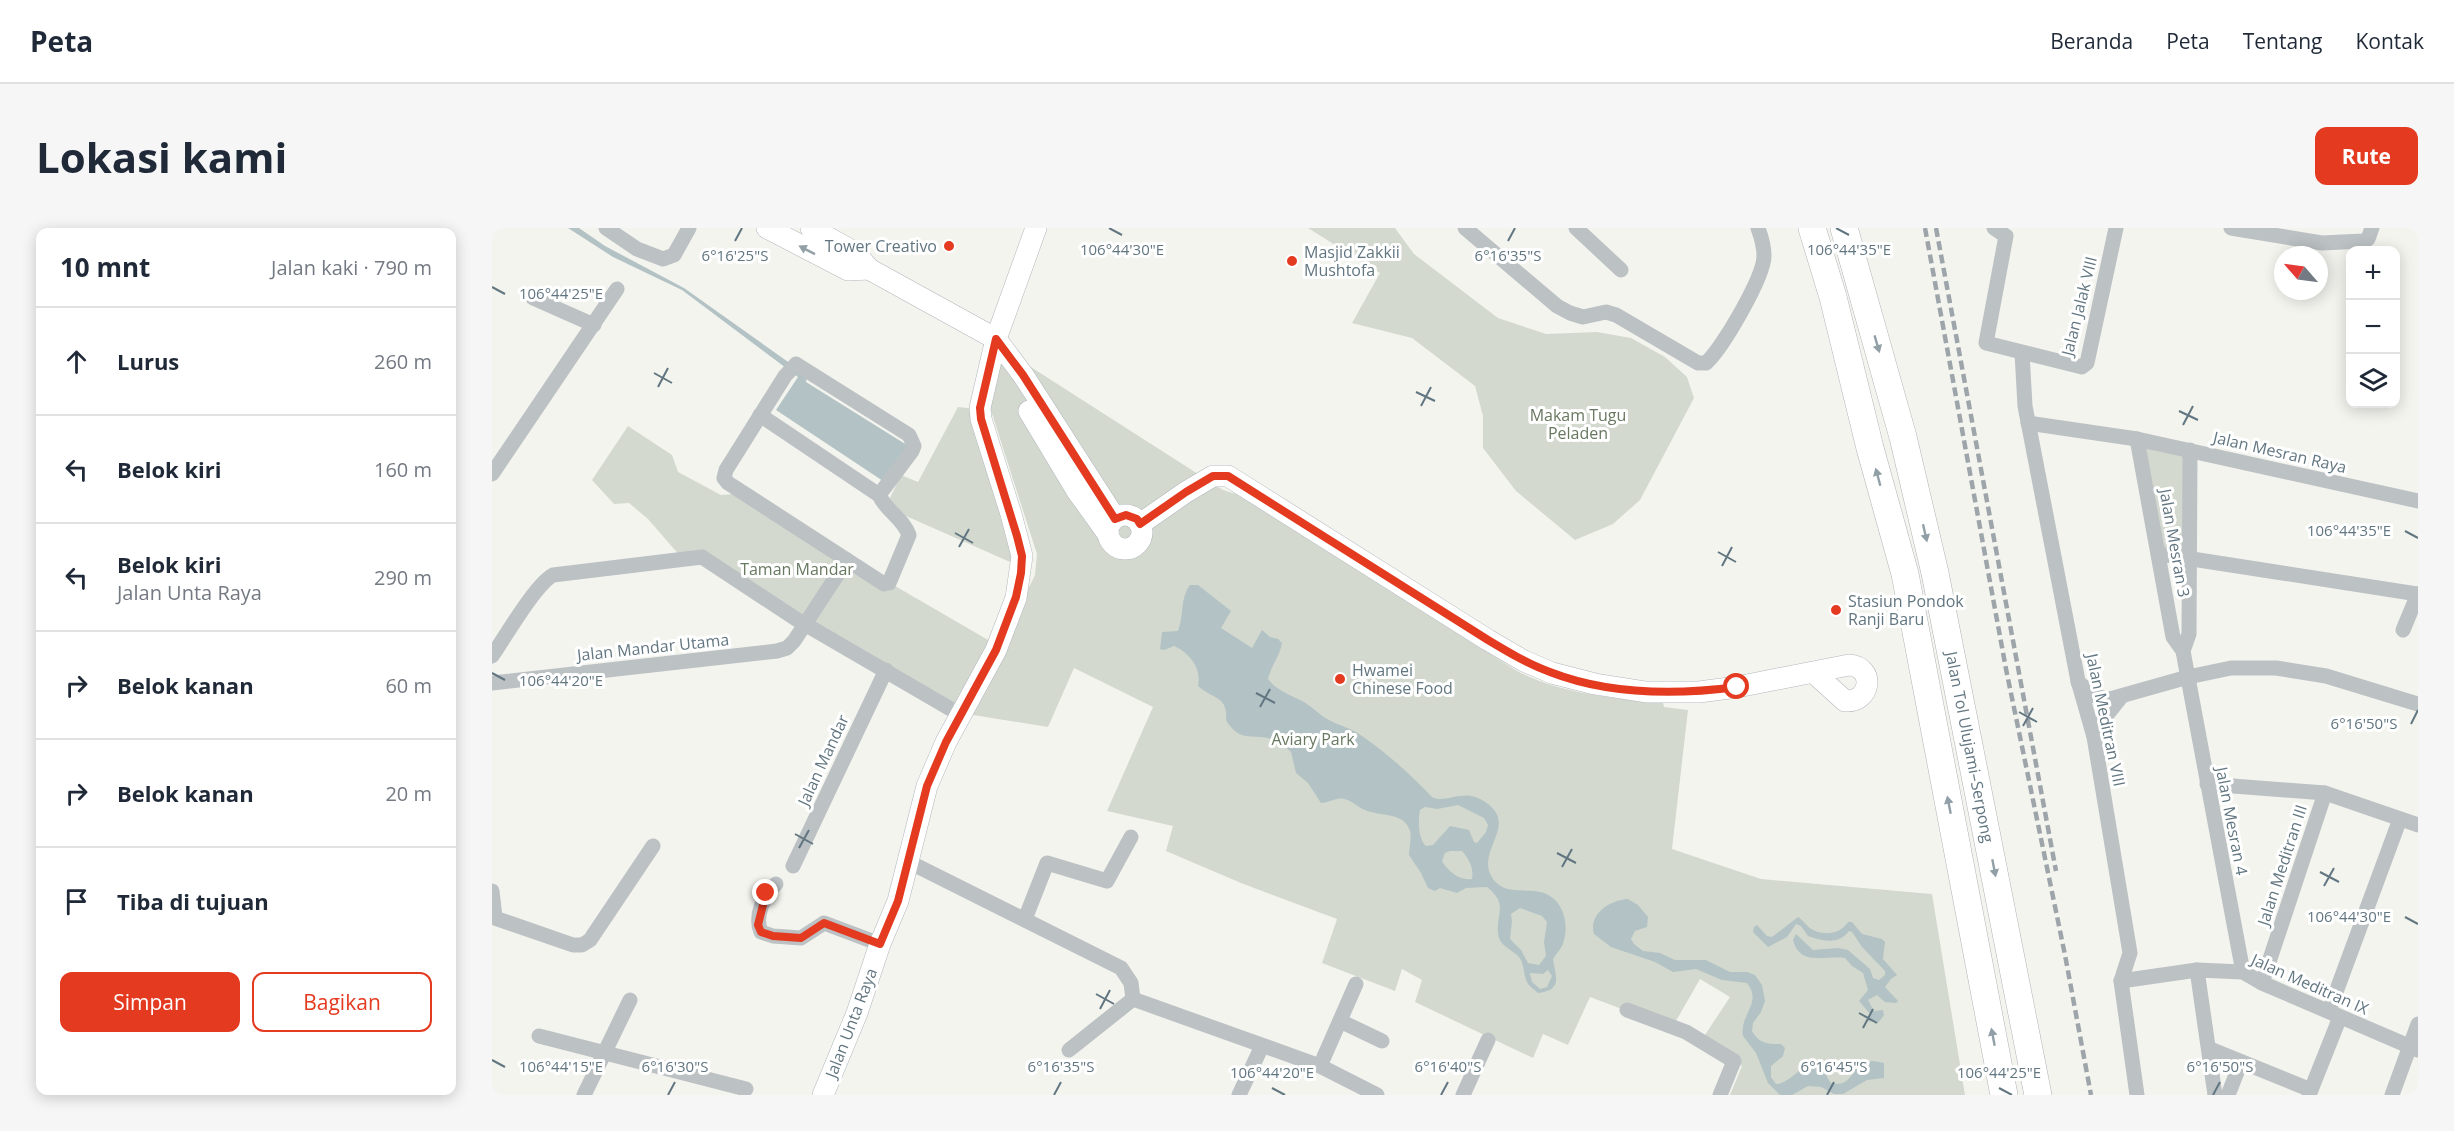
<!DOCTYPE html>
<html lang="id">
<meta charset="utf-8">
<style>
:root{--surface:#fff;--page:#f6f6f7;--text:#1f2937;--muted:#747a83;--line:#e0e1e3;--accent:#e43a20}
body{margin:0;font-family:"Open Sans",sans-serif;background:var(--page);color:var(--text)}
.controls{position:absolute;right:18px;top:18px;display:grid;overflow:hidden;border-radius:12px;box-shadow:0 3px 15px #0003}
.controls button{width:54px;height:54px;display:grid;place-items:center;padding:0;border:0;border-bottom:2px solid var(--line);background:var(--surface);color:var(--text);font:30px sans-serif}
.compass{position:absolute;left:1782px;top:18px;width:54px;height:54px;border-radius:50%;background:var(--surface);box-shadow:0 3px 15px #0003;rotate:298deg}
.stop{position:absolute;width:18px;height:18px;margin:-14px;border:4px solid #e43a20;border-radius:50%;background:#fff}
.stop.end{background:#e43a20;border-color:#fff;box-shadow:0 2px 6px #0008}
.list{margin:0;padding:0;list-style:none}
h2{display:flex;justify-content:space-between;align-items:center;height:78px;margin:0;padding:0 24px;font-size:26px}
h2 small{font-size:20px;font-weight:400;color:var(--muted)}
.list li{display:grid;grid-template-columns:39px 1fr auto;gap:18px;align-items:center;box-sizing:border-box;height:108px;padding:0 24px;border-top:2px solid var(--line)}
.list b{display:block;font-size:22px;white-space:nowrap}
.list p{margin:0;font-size:20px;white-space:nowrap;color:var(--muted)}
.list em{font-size:20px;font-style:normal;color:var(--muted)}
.actions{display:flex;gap:12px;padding:18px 24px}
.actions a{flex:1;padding:14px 0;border:2px solid var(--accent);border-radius:12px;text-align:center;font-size:21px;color:var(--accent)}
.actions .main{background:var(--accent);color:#fff}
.icon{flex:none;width:33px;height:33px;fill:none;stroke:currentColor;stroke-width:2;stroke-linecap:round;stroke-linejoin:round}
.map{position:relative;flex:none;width:1926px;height:867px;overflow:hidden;border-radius:12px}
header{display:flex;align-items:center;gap:36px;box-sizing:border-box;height:84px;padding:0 30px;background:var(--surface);border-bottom:2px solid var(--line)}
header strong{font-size:28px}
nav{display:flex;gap:33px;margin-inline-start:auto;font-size:21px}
.intro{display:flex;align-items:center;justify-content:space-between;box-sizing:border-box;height:144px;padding:0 36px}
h1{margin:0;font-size:42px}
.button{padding:15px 27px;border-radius:12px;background:var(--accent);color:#fff;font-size:21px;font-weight:700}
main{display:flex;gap:36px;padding:0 36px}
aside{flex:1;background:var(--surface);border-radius:12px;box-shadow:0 3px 15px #0003}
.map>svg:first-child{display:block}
.green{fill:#d3d9cf}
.water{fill:#b3c2c4;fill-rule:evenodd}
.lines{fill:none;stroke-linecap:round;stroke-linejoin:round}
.secondary-casing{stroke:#b1b7bb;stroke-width:22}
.highway-casing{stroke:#b0b4b7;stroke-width:28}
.street{stroke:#bcc1c4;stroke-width:15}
.secondary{stroke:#fff;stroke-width:21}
.highway{stroke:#fff;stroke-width:27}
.rail{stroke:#9da5aa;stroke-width:4.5;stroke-dasharray:9 4.5;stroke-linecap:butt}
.oneway{fill:#919fa7}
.route{stroke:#e43a20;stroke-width:8}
.ticks{fill:none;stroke:#627681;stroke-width:2}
.poi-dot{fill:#e43a20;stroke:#fff;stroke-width:2}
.labels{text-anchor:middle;stroke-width:6;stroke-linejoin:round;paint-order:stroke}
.poi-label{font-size:16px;fill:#627681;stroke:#fff;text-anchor:start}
.street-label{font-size:16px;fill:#627681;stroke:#fff}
.park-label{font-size:16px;fill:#687861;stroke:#fff}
.ticks-label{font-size:15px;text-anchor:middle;fill:#627681;stroke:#fff;stroke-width:6;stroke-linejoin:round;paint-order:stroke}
</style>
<header>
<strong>Peta</strong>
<nav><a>Beranda</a><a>Peta</a><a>Tentang</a><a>Kontak</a></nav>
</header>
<div class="intro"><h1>Lokasi kami</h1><a class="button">Rute</a></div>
<main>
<aside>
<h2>10 mnt<small>Jalan kaki · 790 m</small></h2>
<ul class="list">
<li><svg class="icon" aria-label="ahead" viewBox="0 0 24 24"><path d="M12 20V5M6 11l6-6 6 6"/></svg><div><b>Lurus</b></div><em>260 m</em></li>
<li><svg class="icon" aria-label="left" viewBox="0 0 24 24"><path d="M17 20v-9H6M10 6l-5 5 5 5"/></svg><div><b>Belok kiri</b></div><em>160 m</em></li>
<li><svg class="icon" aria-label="left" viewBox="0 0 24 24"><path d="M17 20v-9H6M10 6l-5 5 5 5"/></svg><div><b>Belok kiri</b><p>Jalan Unta Raya</p></div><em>290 m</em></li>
<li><svg class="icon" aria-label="right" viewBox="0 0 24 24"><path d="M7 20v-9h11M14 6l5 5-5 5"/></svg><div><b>Belok kanan</b></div><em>60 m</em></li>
<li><svg class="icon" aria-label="right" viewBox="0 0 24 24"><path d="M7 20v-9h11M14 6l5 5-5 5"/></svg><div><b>Belok kanan</b></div><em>20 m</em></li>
<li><svg class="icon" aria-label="arrive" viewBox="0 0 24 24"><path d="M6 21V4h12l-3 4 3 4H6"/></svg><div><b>Tiba di tujuan</b></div></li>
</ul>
<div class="actions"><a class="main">Simpan</a><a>Bagikan</a></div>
</aside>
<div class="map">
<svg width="1926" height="867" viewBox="0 0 1926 867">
<rect width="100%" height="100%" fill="#f4f4ef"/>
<g class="green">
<path d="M816 0H903L922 26 1006 90 1054 106 1105 104 1139 110 1173 129 1195 149 1202 170 1148 272 1121 296 1083 312 1024 263 991 220V188L983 158 920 110 860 95 888 45Z"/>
<path d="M506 118 731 262 750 268 1025 443C1070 466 1121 470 1171 475L1172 479 1196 482 1180 621 1269 651 1440 666 1473 867H1238L1250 838 1209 813 1238 769 1208 751 1180 800 1098 769 1076 817 1051 806 1041 830 923 774 930 752 910 741 903 763 830 735 845 691 749 655 674 623 681 598 615 583 661 479 582 440 556 499 475 486 543 347 545 326 495 170Z"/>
<path d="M466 179 485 181 534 341 414 288 397 272 409 247 426 254Z"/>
<path d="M136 198 180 227 186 244 229 267 254 265 358 331 318 393 213 326 189 329 156 291 137 275 122 276 100 252Z"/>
<path d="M1649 213 1695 225 1692 326 1671 322Z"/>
<path d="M360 333 503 416 473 486 319 393Z"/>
</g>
<g class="water">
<path d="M76 0H87L113 18 192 60 299 136 315 149 314 154 418 219 391 253 284 182 306 149 190 62 121 29Z"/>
<path d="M698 357H706L739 383 729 400 760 420 770 402 778 409 786 411 790 415C788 428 779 438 776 451 785 463 797 466 810 473 820 478 827 487 837 492 848 498 859 500 870 508 896 526 918 546 940 569 955 577 973 557 996 576 1026 599 982 624 1001 651 1013 667 1031 660 1048 664 1071 669 1078 695 1071 716 1069 721 1064 726 1061 731 1063 748 1072 762 1046 765 1043 762 1038 759 1036 756 1031 748 1033 737 1027 729 1022 723 1009 718 1007 710 1001 688 1019 678 995 659L974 660 965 665 948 660 943 663 936 660 929 645 917 627C917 620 920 609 918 603 912 583 888 589 873 582 865 579 860 572 852 571 844 569 837 575 829 575L816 555 804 545 799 524C794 519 789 515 782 512 762 504 749 517 734 492 736 468 722 472 706 458 710 441 698 425 682 418L672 422 668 421 670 404 686 403C692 388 688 370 698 357ZM966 577 992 590 996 597 994 604 985 615 982 614 977 602 958 598 941 617 934 618C926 610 926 593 928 582L933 579 945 581ZM958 623H970C977 631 982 640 980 651 967 653 956 643 950 633L953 625ZM1028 680 1050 688 1055 694 1052 714 1054 728 1047 737 1036 735 1029 722 1018 711 1020 693 1019 686ZM1056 742 1060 748 1055 759 1048 761 1040 754 1038 745 1051 746Z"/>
<path d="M1136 671 1146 677 1156 689 1155 699 1143 703 1139 711 1142 716 1151 723 1168 725 1183 732H1214L1238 744H1255L1263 747 1270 757 1273 773 1269 784 1261 795 1260 803C1268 816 1275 816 1289 816L1293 820 1291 828 1279 838V849L1284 856C1300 856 1316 826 1329 839 1333 843 1335 850 1339 855 1355 859 1360 848 1366 835L1381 833 1392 835V850L1375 852 1351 866H1342L1329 859 1316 858 1300 867H1288L1276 855 1264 825 1251 808C1247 787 1271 775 1255 755L1230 752 1204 741 1181 744 1163 734 1119 719 1102 706C1096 686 1118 672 1136 671Z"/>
<path d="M1306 689C1312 693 1315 699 1321 702 1334 708 1348 706 1356 694H1360L1370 706 1390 711 1393 714 1391 731 1405 747 1399 751 1393 759 1406 773 1404 775 1393 774 1385 767 1376 772 1382 783 1391 782 1392 787 1386 795 1375 793 1378 786 1367 773 1376 762 1371 745 1360 738 1353 730C1333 727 1308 739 1301 712L1304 706 1321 722 1346 720 1356 722 1378 741 1381 750 1387 752 1393 747V743L1370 719 1360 704 1357 703C1347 717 1330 713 1316 708L1309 698 1304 696 1295 709 1276 719 1261 704 1262 699 1265 697 1275 708 1280 709Z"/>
</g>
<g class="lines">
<defs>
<g id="secondary">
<path d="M275 0 356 42 377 41"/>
<path d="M319 0 364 25 377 41 504 111 531 147 623 290"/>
<path d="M537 183 585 263 616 306"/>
<circle cx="633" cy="304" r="17"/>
<path d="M648 296 694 264 721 248H736L996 412 1032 433 1060 445 1103 456 1154 464H1207L1245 459 1357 437C1384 439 1379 475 1353 473L1321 444"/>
<path d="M331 867 365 785 388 716 406 673 435 558 454 514 504 422 524 370 530 328 519 286 489 191 488 180 504 111 544 0"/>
</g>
<g id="highway">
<path d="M1320 0 1341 69 1378 220 1413 346 1512 867"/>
<path d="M1352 0 1411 209 1443 345 1546 867"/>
</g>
</defs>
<use href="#secondary" class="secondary-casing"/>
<use href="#highway" class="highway-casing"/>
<g class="street">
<path d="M114 0 145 21 171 31 182 27 197 0"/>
<path d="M973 0 1065 78 1078 85 1091 89 1114 84 1124 87 1206 135H1214C1230 121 1272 49 1272 28 1272 19 1269 8 1266 0"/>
<path d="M1084 0 1129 42"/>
<path d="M1502 0 1514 8 1494 115 1590 139 1595 135 1624 0"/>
<path d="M1739 0 1830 15 1871 13 1876 11 1880 0"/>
<path d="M41 70 102 97"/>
<path d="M1530 125 1533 178 1586 453 1602 509 1638 725 1629 753 1645 867"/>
<path d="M268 187 387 267C394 283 411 290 417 307L397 355 392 356 355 332"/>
<path d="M1536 195 1645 211 1926 273"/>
<path d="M1645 211 1681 409 1691 423 1751 744"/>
<path d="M0 246 125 61"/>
<path d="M1668 326 1926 366"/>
<path d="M1911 402 1926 366"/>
<path d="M1691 423 1697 406 1698 222"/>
<path d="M0 428C14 408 43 357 61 347L210 329 304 391 469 487"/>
<path d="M1586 454 1603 468 1618 471 1696 449 1739 440H1784L1834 448 1926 476"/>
<path d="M0 455 285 423 295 420 302 413 355 332 236 255 232 250 234 242 293 148 304 136 417 207 422 218 420 223 387 267"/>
<path d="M1602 509 1606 498 1629 469"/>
<path d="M1715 556 1833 565 1926 597"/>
<path d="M417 634 629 740 639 755 641 771 828 838 885 867"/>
<path d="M301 638 394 442"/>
<path d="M284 656C272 667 262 688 269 704L281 708 309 710 332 695 388 716"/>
<path d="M0 663 3 689"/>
<path d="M0 689 81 717H90L98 712 161 618"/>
<path d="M533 691 555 635 615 653 639 609"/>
<path d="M1705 742 1723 867"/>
<path d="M1629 753 1705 742 1751 744 1770 755 1926 822"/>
<path d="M1770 755 1833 565"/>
<path d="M1135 782 1194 804 1242 833 1228 867"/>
<path d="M1837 783 1908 591"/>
<path d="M848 793 890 813"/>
<path d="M47 808 254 861"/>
<path d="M1718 821 1819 862"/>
<path d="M577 822 641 771"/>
<path d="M828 838 864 756"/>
<path d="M92 867 138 772"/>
<path d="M747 867 770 818"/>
<path d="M971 867 996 812"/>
<path d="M1736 867 1749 834"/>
<path d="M1817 867 1848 789"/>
<path d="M1900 867 1926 796"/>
</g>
<use href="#secondary" class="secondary"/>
<use href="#highway" class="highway"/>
<g class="rail">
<path d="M1433 0 1514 441 1573 727 1599 867"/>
<path d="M1444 0 1564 643"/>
</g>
</g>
<defs><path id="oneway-solid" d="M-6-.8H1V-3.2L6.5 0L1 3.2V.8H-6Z" transform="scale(1.5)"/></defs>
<g class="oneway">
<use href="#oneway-solid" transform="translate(315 22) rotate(-153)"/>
<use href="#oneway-solid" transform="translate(1385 116) rotate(74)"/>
<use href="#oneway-solid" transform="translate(1386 249) rotate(-105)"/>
<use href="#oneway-solid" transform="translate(1433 305) rotate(77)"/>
<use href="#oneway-solid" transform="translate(1457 577) rotate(-101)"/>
<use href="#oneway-solid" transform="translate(1502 640) rotate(79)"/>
<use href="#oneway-solid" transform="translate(1501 809) rotate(-101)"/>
</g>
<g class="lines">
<path class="route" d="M274 665 266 697 269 704 281 708 309 710 332 695 388 716 406 673 435 558 454 514 504 422 524 369 529 345 530 328 525 308 489 191 488 180 504 111 531 147 623 291 634 287 645 291 648 296 694 264 721 248H736L996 412C1016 424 1036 436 1058 444 1117 467 1184 467 1245 459"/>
</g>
<path class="ticks" d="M617 0 630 7M1344 0 1357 7M243 13 250 0M1016 13 1023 0M0 59 13 66M162 145 180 155M166 159 176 140M924 164 943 173M929 178 939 159M1687 183 1706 192M1691 197 1701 178M1913 303 1926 310M463 305 481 315M467 319 477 301M1226 324 1244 334M1230 338 1240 319M0 445 13 452M764 465 783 475M768 479 778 461M1527 484 1545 494M1919 496 1926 482M1531 498 1541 480M303 606 321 616M307 620 317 602M1065 625 1084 635M1070 639 1080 621M1828 644 1847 654M1832 658 1842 640M1913 689 1926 696M604 766 622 776M608 781 618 762M1367 785 1385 795M1371 800 1381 781M0 832 13 839M780 860 793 867M1507 860 1520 867M176 867 183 854M562 867 569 854M949 867 956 854M1335 867 1342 854M1721 867 1728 854"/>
<g class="poi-dot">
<circle cx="457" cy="18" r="6"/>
<circle cx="800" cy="33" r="6"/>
<circle cx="1344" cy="382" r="6"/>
<circle cx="848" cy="451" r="6"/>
</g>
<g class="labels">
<g class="poi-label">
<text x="445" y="24" text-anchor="end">Tower Creativo</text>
<text x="812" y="30">Masjid Zakkii<tspan x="812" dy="18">Mushtofa</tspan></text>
<text x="1356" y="379">Stasiun Pondok<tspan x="1356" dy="18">Ranji Baru</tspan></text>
<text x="860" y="448">Hwamei<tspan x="860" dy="18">Chinese Food</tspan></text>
</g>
<g class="street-label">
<text transform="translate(1587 78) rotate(-76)" y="6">Jalan Jalak VIII</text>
<text transform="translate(1788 224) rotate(13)" y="6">Jalan Mesran Raya</text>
<text transform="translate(1683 315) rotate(80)" y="6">Jalan Mesran 3</text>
<text transform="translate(161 419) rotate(-6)" y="6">Jalan Mandar Utama</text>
<text transform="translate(1614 492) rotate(78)" y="6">Jalan Meditran VIII</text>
<text transform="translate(1478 519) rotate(79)" y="6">Jalan Tol Ulujami–Serpong</text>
<text transform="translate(331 532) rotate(-65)" y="6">Jalan Mandar</text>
<text transform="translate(1740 593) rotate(79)" y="6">Jalan Mesran 4</text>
<text transform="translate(1790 637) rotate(-72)" y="6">Jalan Meditran III</text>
<text transform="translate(1818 756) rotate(24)" y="6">Jalan Meditran IX</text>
<text transform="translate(359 795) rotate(-69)" y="6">Jalan Unta Raya</text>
</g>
<g class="park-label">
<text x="1086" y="193">Makam Tugu<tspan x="1086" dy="18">Peladen</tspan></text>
<text x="305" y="347">Taman Mandar</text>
<text x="821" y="517">Aviary Park</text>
</g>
</g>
<g class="ticks-label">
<text x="630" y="27">106°44'30"E</text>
<text x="1357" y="27">106°44'35"E</text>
<text x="243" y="33">6°16'25"S</text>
<text x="1016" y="33">6°16'35"S</text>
<text x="69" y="71">106°44'25"E</text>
<text x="1857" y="308">106°44'35"E</text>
<text x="69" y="458">106°44'20"E</text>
<text x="1872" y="501">6°16'50"S</text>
<text x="1857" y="694">106°44'30"E</text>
<text x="183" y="844">6°16'30"S</text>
<text x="569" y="844">6°16'35"S</text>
<text x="956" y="844">6°16'40"S</text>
<text x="1342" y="844">6°16'45"S</text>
<text x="1728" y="844">6°16'50"S</text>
<text x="69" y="844">106°44'15"E</text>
<text x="780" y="850">106°44'20"E</text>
<text x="1507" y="850">106°44'25"E</text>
</g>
</svg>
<div class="controls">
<button>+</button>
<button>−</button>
<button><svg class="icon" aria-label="layers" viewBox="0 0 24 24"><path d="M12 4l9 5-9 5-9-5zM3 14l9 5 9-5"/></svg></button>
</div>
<svg class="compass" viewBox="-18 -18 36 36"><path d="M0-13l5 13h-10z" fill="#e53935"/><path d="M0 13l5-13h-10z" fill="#747a83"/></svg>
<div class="stop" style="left:1245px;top:459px"></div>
<div class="stop end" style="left:274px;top:665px"></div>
</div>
</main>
